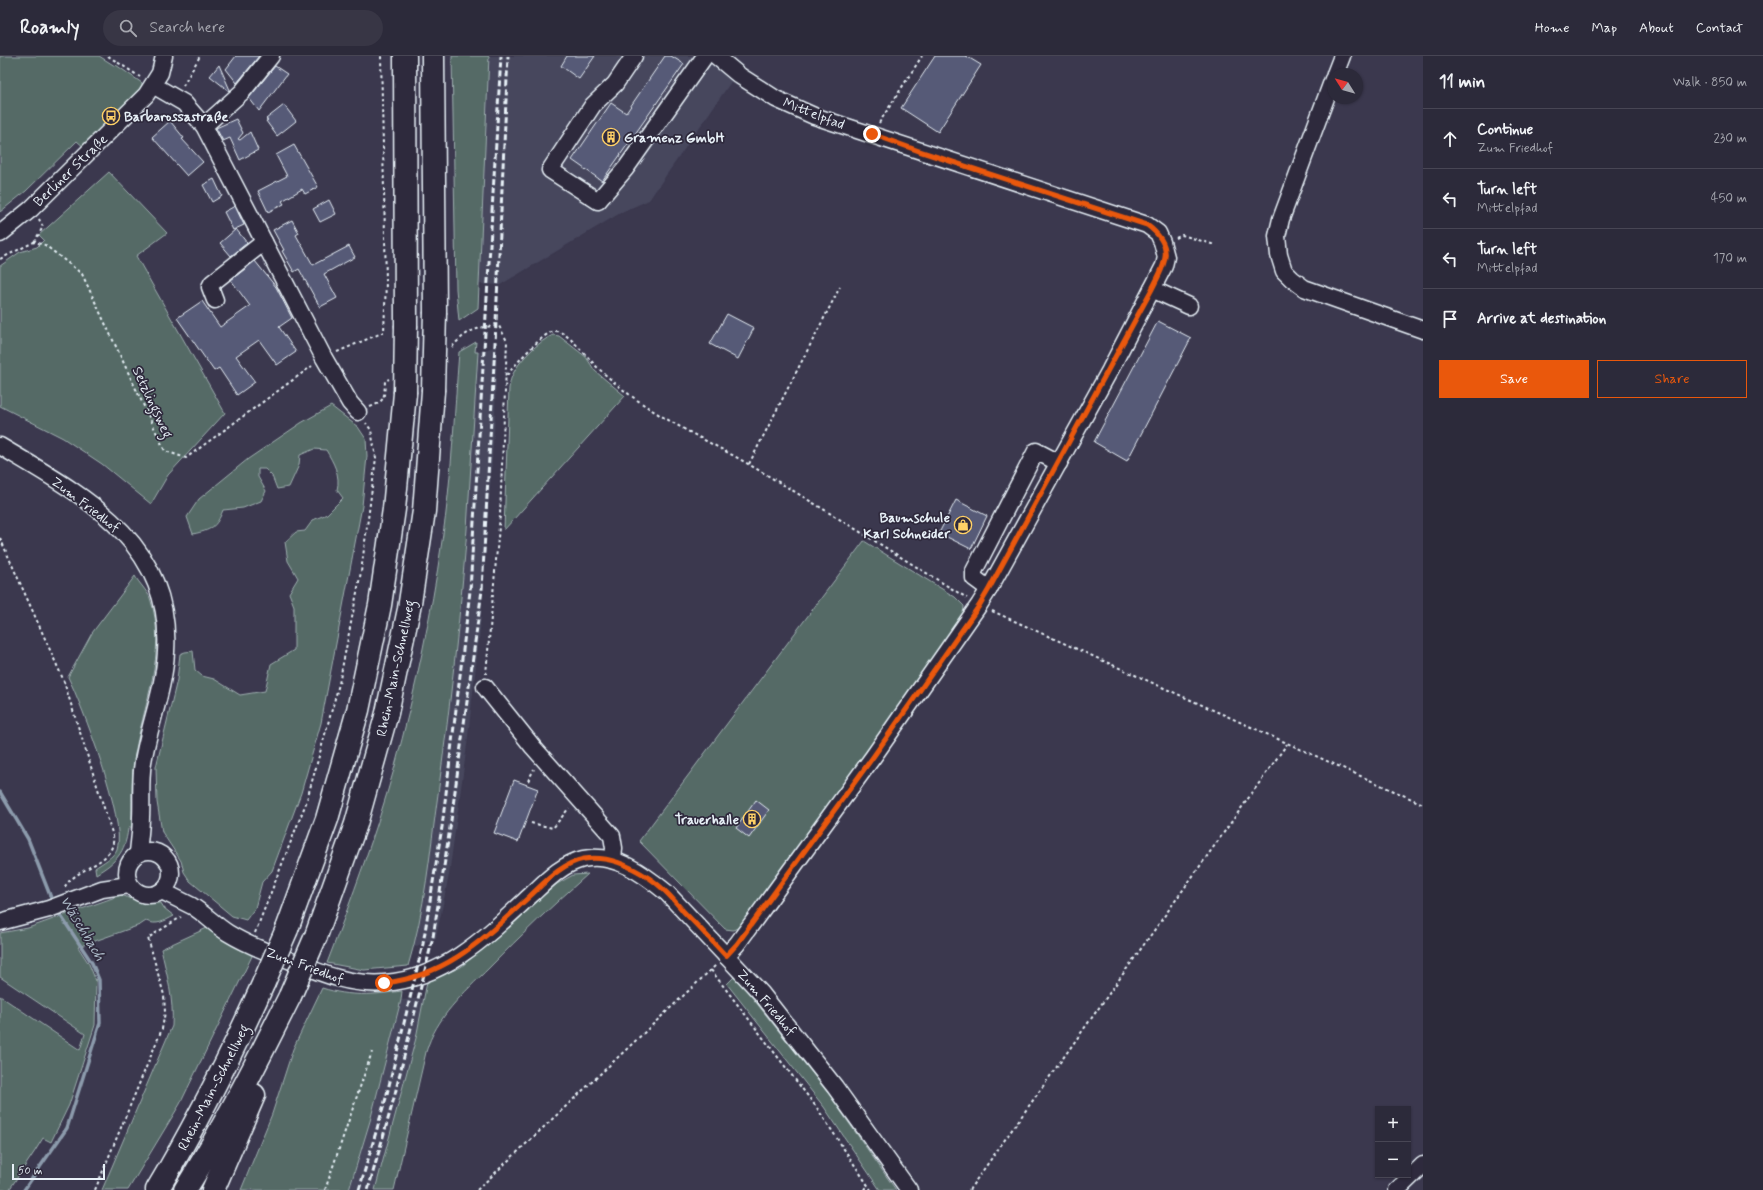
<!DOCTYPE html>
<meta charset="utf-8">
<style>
:root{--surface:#2c2a3a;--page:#383645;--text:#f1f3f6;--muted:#a6a7af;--line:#484654;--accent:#ea580c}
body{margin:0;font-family:Mynerve,sans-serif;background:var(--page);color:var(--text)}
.controls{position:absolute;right:12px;bottom:12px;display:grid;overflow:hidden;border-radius:0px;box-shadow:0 1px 3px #0004}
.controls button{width:36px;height:36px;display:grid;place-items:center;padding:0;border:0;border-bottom:1px solid var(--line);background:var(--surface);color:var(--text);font:20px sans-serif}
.compass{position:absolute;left:1327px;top:12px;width:36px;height:36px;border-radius:50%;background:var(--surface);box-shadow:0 1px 3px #0004;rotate:307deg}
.scale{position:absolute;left:12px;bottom:10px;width:93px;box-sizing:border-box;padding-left:4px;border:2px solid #e8f1f8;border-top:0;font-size:11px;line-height:14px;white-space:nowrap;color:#e8f1f8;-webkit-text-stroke:3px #2f2a3d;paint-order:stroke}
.stop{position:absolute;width:12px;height:12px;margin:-9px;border:3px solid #ea580c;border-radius:50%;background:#fff}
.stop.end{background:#ea580c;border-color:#fff;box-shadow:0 1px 4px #0008}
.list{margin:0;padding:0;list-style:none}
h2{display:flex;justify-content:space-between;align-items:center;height:52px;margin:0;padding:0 16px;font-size:17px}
h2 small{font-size:13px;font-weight:400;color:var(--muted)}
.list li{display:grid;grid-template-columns:26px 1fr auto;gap:12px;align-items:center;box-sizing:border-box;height:60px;padding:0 16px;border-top:1px solid var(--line)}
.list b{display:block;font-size:15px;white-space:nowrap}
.list p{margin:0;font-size:13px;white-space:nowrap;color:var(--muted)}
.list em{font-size:13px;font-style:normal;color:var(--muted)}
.actions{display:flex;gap:8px;padding:12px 16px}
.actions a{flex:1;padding:9px 0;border:1px solid var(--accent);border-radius:0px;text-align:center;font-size:14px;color:var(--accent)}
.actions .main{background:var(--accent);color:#fff}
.icon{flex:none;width:22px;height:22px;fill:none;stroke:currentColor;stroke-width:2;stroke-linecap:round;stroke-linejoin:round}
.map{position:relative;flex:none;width:1423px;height:1134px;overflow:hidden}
header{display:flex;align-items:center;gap:24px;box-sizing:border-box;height:56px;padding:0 20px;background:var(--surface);border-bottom:1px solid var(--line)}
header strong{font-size:19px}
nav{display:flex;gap:22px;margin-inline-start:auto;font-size:14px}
.search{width:280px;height:36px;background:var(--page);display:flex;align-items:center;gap:10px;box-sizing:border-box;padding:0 14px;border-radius:22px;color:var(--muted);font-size:15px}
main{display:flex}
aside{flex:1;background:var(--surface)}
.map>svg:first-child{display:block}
.built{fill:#46465d}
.green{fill:#546b66;stroke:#9eaeaf}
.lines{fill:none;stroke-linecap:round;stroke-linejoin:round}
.stream{stroke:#8c9bac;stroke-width:3.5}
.building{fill:#575a77;stroke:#e8f1f8}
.minor-casing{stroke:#e8f1f8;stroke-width:19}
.highway-casing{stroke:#e8f1f8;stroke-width:25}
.path{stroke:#e8f1f8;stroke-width:2;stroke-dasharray:3 3;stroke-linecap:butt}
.minor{stroke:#2f2a3d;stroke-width:16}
.highway{stroke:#2f2a3d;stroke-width:22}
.rail{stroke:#e8f1f8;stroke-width:3;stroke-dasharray:6 3;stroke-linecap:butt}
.highway-bridge-casing{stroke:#e8f1f8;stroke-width:25;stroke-linecap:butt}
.highway-bridge{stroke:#2f2a3d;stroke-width:22}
.route{stroke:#ea580c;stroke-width:5}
.labels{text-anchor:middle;stroke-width:3.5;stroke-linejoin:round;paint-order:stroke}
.street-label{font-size:14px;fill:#e8f1f8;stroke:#2f2a3d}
.poi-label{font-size:14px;font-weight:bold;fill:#e8f1f8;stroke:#2f2a3d;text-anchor:start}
.water-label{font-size:15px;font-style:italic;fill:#aab8c6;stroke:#2f2a3d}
</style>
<header>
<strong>Roamly</strong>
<div class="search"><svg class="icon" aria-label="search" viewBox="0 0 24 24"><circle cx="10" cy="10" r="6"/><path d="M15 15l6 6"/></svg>Search here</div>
<nav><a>Home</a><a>Map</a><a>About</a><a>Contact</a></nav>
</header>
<main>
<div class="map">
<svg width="1423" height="1134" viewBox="0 0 1423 1134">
<rect width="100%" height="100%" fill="#3b384e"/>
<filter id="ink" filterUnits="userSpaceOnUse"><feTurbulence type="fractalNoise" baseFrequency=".025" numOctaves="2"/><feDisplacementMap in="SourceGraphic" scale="8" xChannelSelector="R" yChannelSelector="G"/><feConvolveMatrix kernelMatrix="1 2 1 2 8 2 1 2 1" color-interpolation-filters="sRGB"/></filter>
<g filter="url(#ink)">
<g class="built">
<path d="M489 0H706L733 23 649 144 622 156 500 229 479 228Z"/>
<path d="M497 290 495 362 480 574 467 689 449 819 436 882 414 891 427 816 445 687 458 571 467 474 478 296Z"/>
<path d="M424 942 416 982 375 1134H349L370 1065 401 944Z"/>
</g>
<g class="green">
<path d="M0 0H99L115 10 116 9 142 27V35L86 93 77 85 26 135 0 156Z"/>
<path d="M452 0H489L478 252 459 265 456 233Z"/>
<path d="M109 116 167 177 136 200 225 357 168 419 151 448 102 408 63 382 0 350V210L20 196 37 191 44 184 39 179Z"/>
<path d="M553 279 559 280 586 301 595 315 625 340 504 474 509 332C510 329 510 324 512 320 518 305 539 285 553 279Z"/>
<path d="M476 286 475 296H478C474 355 471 414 467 473 460 562 450 650 438 738 430 795 425 855 408 910L364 914 327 907C352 842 376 777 395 710 415 636 431 560 442 485 452 423 454 359 459 296Z"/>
<path d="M331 350 358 371 366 383 367 400 362 450 321 667 301 737 272 815 262 826 255 852 246 864 232 860 190 825 184 816 181 805 162 776 157 746 156 711 177 624 180 598 185 596 193 595 195 614 202 620 214 623 240 639 265 635 271 608 294 594V550L289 537 298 522 288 505 285 486 296 476 305 475 313 464 327 458 343 442 337 434C341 419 333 406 326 394L314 393 300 399 299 409 289 431 277 433 272 420 265 413H258V421L266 435 261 445 243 452 223 454C216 472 211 474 193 478L187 461 199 443 248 403 301 367Z"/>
<path d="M864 485 955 541 964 550 963 559 829 750 742 870 733 874 725 873 639 785Z"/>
<path d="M135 520C138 526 148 536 150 542 169 597 142 650 134 704 131 726 132 748 132 770L128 773C125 797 116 806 96 818L95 812C102 807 114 801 117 793 127 766 82 649 68 621L92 577Z"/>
<path d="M588 818C554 848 521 879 489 912 464 937 436 961 426 996L394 1134H375L416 982 427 926 461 911 557 828 573 819Z"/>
<path d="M121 839 141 846 161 847 164 852 174 860C164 865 157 870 146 865L140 869 78 891 89 908 96 925 95 969 69 1049 51 1086 43 1082 35 1095 9 1134H0V940L80 994 85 978 0 921V877L28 872Z"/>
<path d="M207 872 228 887 253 898 180 1048 128 1134H102L172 970C174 944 167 919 161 893Z"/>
<path d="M735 920 828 1037 896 1134H880L824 1051 727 928Z"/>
<path d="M322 932C351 941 372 939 402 935L401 944 370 1065 349 1134H241L272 1058 293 993Z"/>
</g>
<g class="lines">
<g class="stream">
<path d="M0 736 28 783 53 847"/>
<path d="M24 1134 67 1072 100 967 99 924 92 907 57 854"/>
</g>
</g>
<g class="building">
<path d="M236 0H259L237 27 226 13Z"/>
<path d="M567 0H595L579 23 561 10Z"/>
<path d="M665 0H671L684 8 602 125 572 104 611 47 626 57Z"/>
<path d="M935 0H966L981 9 938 76 901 52Z"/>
<path d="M219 9 230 34 229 35 210 20Z"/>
<path d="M275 10 287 18 259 55 249 42Z"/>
<path d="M284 49 296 65 277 80 266 65 268 64 266 63Z"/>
<path d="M236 63 243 77 238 83 240 84 250 76 258 94 240 104 230 82 223 85 216 72Z"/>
<path d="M170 65 184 82 182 83 203 106 187 120 152 81Z"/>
<path d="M294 89 318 131 305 138 302 133 282 145 284 148 268 156 258 135 287 120 276 99Z"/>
<path d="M214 123 222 140 212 146 203 129Z"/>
<path d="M329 144 336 158 320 166 313 153Z"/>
<path d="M235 150 244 169 233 174 224 156Z"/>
<path d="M292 164 299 177 296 179 313 209 349 190 355 201 324 218 337 242 320 251 299 213 294 216 282 195 284 194 273 174Z"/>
<path d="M236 173 247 187 231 200 220 187Z"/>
<path d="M255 205 276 231 292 262 279 271 296 296 277 309 259 284 236 300 255 326 237 339 219 312 214 315 177 262 202 245 220 271 250 250 231 224Z"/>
<path d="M727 258 754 272 738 303 710 288Z"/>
<path d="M1158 265 1191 282 1127 405 1094 386Z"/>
<path d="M956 444 987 460 971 493 939 477Z"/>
<path d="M514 724 538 733 518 786 494 777Z"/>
<path d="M756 744 769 754 749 782 736 772Z"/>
</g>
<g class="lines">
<defs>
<g id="minor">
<path d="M634 0 615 28 593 49 550 114 598 145 626 112 705 0"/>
<path d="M716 0 740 20 776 43 814 60 1147 169 1158 177 1162 186 1166 201 1164 210 1110 314 989 533 979 549 873 701 737 888 726 900"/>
<path d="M1335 18 1342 0"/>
<path d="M1333 23 1281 163 1277 180 1279 199 1284 215 1292 223 1304 232 1423 274"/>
<path d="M153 29 184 47 204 70 324 302 350 347 358 356"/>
<path d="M204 70 242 36 271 0"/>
<path d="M0 178 31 153 146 39 160 17 164 0"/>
<path d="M1152 233 1189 250"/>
<path d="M215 244 210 231 212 227 264 186"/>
<path d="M0 390C82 439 173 485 166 596 164 634 149 669 143 706 140 724 142 743 141 761 141 773 139 785 138 797"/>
<path d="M989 533 974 522V515L1036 395 1059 407"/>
<path d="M485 631 533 691 612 780 614 792 613 804"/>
<circle cx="149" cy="817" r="22"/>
<path d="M162 835C172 840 182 845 192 850 205 858 215 869 228 877 246 888 266 896 286 903 318 916 349 930 385 927 446 922 489 878 531 839 546 825 562 808 583 803 614 796 644 818 667 837L761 937 835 1031 909 1134"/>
<path d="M0 866 49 853 102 833 129 829"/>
<path d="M1397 1134 1423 1109"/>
</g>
<g id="highway">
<path d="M405 0 406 269"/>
<path d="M433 0 435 256"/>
<path d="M287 873 327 763 358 654 380 549 394 453 405 337"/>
<path d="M316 880 356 768 387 657 409 553 424 455 433 335"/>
<path d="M157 1134C197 1067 232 997 264 926"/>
<path d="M185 1134C224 1072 257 1006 290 940"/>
<path d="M213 1134 254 1039"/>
</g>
</defs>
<use href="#minor" class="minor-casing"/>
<use href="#highway" class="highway-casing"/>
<g class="path">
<path d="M108 0 140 21"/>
<path d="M183 30 200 0"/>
<path d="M879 67 922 0"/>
<path d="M1176 182 1182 179 1215 189"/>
<path d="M34 186 43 171 39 163"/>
<path d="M0 203 34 186 45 189 82 218 165 395 186 402 312 310"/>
<path d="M452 291C466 275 478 270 499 270L507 285 500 459 486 618"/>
<path d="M337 296 384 276 386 226 381 0"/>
<path d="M507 319C515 309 543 276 555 275 567 274 589 304 598 312 611 324 625 336 640 346 674 370 714 388 750 409 823 452 895 498 967 542"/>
<path d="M370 351C386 345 384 341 385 325L389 323"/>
<path d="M749 408 840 231"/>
<path d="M0 482 63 623 113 780C117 808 75 811 64 832"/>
<path d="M992 555 1423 748"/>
<path d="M528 725 534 713"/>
<path d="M531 767 553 772 569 752"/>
<path d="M255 877 306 747 339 628 361 516 376 402 371 374 366 367"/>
<path d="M711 914 817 1052 871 1134"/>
<path d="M95 1134 162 973 165 956 164 939 148 882 181 861"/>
<path d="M325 1134 372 996"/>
<path d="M477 1134 716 909"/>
<path d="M864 1134 867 1128"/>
<path d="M969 1134 1287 688"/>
</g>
<use href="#minor" class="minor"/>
<use href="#highway" class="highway"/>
<g class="rail">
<path d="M359 1134 386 1042 423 888 442 771 470 535 501 0"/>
<path d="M368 1134 394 1042 433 881 450 772 482 534 495 288 508 0"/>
</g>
<defs>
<g id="highway-bridge">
<path d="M433 335 435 256"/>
<path d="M405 337 406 269"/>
<path d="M264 926 287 873"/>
<path d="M290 940 316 880"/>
</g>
</defs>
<use href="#highway-bridge" class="highway-bridge-casing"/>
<use href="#highway-bridge" class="highway-bridge"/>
</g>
</g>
<g class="lines" filter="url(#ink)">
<path class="route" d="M384 927C448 920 484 882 529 841 545 826 562 807 584 803 608 799 630 810 649 822 663 831 674 844 684 856 698 870 712 885 726 900L737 888 873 701 979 550 989 533 1152 233C1166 206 1175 190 1147 169L919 95 872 78"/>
</g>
<defs>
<symbol id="bus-ring" viewBox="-11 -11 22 22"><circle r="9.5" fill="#2f2a3d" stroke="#ffd166" stroke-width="1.5"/><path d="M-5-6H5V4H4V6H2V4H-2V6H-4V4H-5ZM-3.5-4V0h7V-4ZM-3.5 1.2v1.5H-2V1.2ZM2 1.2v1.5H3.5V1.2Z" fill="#ffd166"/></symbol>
<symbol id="building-ring" viewBox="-11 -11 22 22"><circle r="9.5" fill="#2f2a3d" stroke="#ffd166" stroke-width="1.5"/><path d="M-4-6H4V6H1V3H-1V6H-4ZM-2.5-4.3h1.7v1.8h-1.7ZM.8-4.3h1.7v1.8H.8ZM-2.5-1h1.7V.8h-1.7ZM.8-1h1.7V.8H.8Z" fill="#ffd166"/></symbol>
<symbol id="shop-ring" viewBox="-11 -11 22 22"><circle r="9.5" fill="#2f2a3d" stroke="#ffd166" stroke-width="1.5"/><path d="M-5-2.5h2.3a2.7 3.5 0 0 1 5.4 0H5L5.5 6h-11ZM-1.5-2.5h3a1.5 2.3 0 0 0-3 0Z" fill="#ffd166"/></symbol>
</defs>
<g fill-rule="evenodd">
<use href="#bus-ring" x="101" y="50" width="20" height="20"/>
<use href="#building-ring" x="601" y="71" width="20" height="20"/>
<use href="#shop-ring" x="953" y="459" width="20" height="20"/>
<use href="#building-ring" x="742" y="753" width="20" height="20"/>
</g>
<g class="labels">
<g class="street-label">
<text transform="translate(814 57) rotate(21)" y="5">Mittelpfad</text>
<text transform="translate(70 114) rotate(-44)" y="5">Berliner Straße</text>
<text transform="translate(153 346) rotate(65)" y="5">Setzlingsweg</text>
<text transform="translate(86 448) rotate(37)" y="5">Zum Friedhof</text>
<text transform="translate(395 612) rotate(-78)" y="5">Rhein-Main-Schnellweg</text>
<text transform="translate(305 909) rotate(20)" y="5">Zum Friedhof</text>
<text transform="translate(767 946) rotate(49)" y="5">Zum Friedhof</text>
<text transform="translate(213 1031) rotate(-63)" y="5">Rhein-Main-Schnellweg</text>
</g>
<g class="poi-label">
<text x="124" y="65">Barbarossastraße</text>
<text x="624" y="86">Gramenz GmbH</text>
<text x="950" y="466" text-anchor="end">Baumschule<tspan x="950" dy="16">Karl Schneider</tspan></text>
<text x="739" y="768" text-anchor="end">Trauerhalle</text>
</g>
<g class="water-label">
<text transform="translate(83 872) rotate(59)" y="5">Wäschbach</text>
</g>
</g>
</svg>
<div class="controls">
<button>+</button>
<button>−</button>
</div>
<svg class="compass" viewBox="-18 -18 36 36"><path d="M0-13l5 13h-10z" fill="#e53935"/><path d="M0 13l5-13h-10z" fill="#a6a7af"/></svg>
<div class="scale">50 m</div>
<div class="stop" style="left:384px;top:927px"></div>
<div class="stop end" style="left:872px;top:78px"></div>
</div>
<aside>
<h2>11 min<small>Walk · 850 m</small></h2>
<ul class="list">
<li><svg class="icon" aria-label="ahead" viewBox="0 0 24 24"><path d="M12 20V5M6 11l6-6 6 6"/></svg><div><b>Continue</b><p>Zum Friedhof</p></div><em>230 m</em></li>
<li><svg class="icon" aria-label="left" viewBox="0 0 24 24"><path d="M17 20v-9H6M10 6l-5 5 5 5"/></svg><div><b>Turn left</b><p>Mittelpfad</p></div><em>450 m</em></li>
<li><svg class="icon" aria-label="left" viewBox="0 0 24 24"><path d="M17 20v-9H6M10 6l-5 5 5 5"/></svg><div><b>Turn left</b><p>Mittelpfad</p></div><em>170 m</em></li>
<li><svg class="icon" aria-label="arrive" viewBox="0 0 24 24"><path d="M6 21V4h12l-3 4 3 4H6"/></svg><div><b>Arrive at destination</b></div></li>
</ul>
<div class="actions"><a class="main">Save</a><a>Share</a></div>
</aside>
</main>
